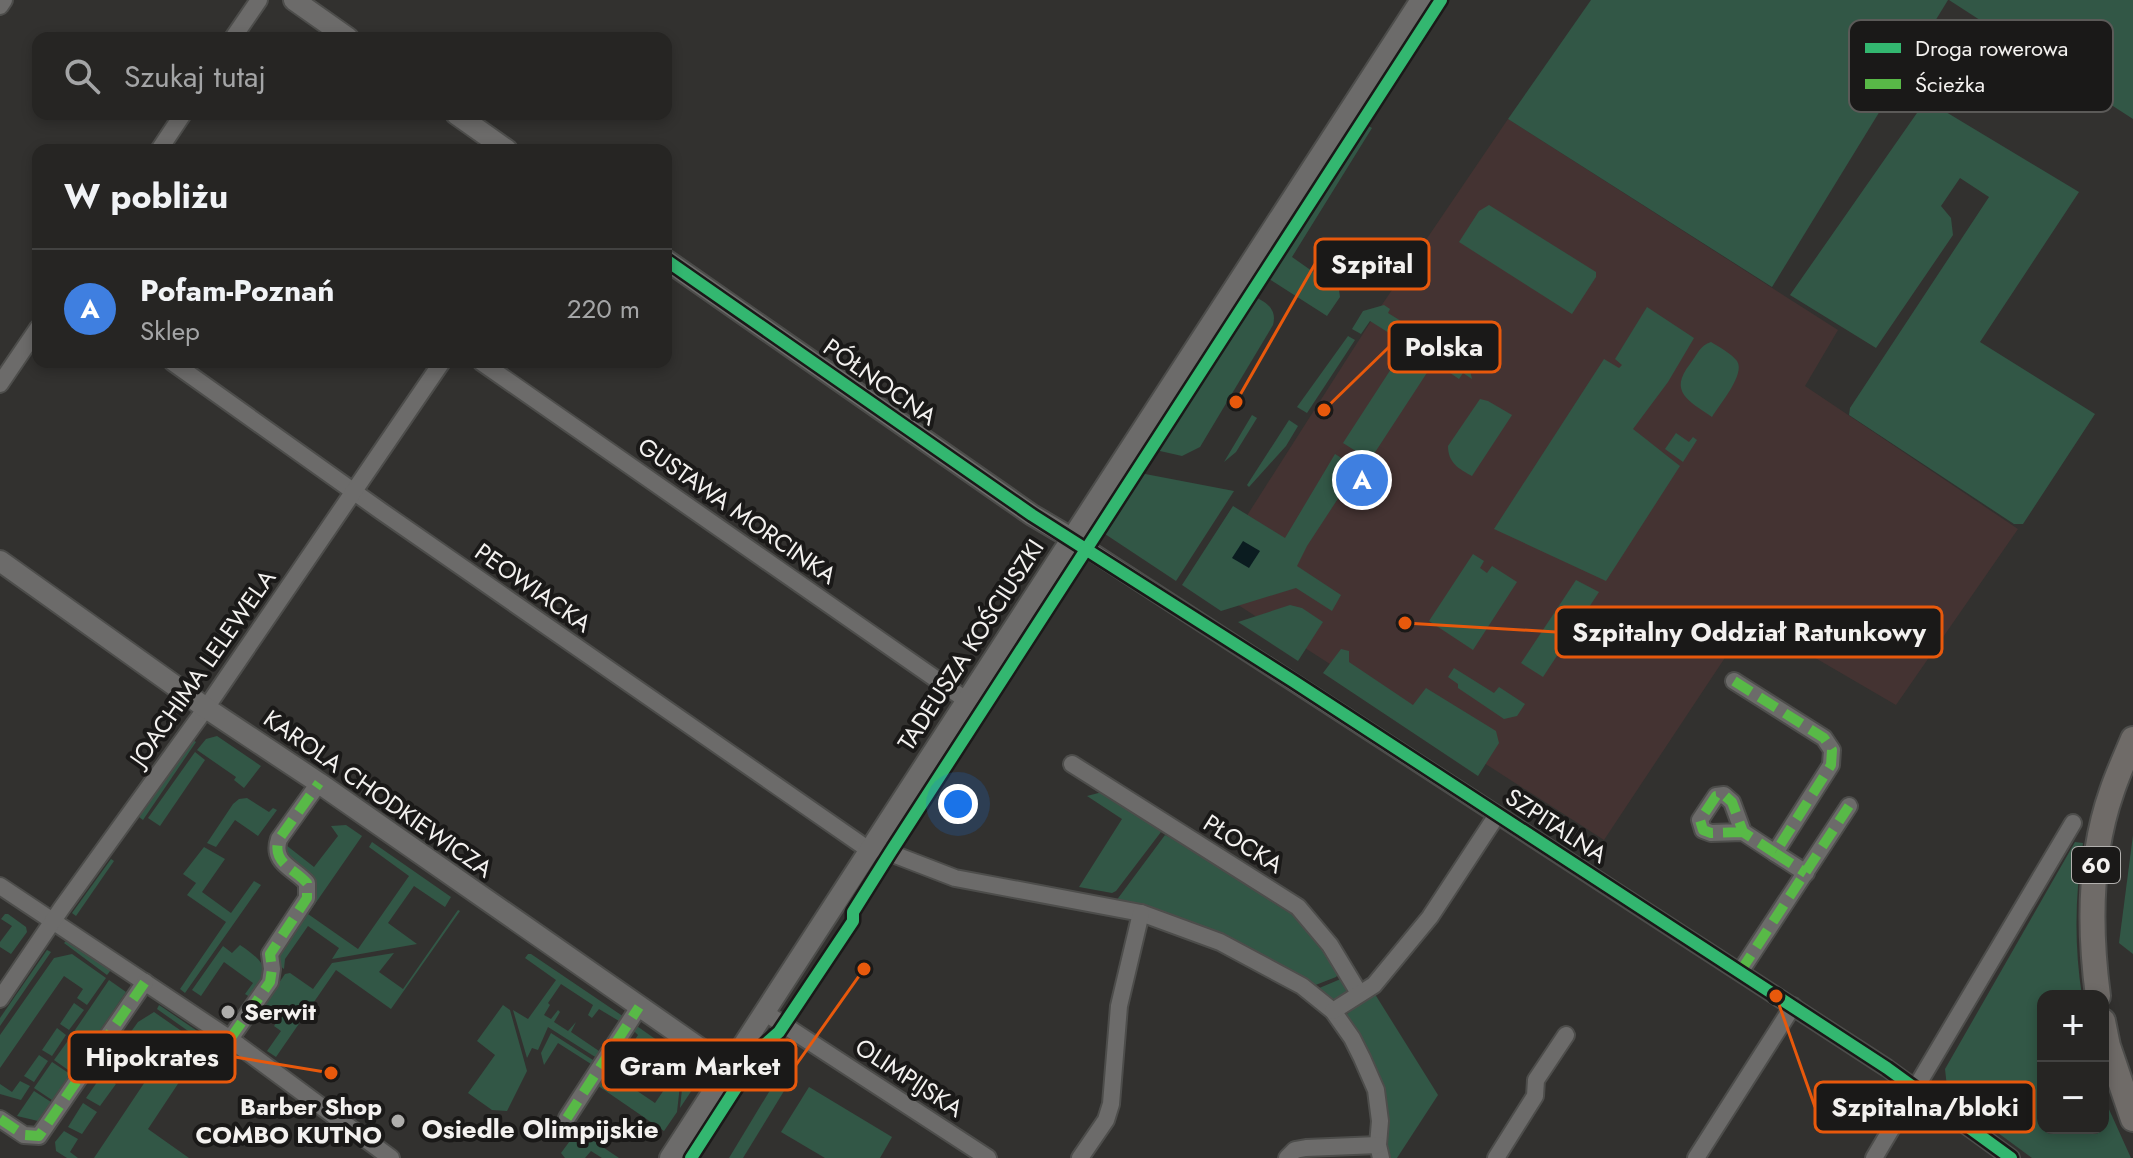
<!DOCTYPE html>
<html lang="pl">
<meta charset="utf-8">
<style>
:root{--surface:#262523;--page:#323130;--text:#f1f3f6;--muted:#a4a5a6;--line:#424241;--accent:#8c9099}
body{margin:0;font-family:Jost,sans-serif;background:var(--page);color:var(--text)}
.controls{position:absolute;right:24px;bottom:24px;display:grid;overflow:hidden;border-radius:16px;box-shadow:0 4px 12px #0003}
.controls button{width:72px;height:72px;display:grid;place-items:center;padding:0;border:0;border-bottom:2px solid var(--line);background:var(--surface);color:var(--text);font:40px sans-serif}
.you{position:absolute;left:958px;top:804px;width:28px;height:28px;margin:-20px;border:6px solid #fff;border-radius:50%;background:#1a73e8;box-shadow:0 0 0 12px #1a73e833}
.badge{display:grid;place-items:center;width:52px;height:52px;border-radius:50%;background:var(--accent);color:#fff;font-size:26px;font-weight:700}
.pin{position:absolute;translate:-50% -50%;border:4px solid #fff;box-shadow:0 2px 8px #0006}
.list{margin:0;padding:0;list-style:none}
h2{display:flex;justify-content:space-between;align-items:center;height:104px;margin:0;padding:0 32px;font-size:34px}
h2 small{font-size:26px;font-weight:400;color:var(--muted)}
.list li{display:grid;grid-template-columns:52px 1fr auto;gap:24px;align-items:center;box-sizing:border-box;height:120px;padding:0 32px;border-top:2px solid var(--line)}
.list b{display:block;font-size:30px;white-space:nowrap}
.list p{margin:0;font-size:26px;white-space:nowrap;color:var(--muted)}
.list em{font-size:26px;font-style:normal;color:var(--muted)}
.icon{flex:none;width:44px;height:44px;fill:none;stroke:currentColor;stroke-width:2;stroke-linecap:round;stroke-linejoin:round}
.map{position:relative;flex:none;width:2133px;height:1158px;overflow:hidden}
.search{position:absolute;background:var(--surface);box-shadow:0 4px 12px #0003;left:32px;top:32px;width:640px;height:88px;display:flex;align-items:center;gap:20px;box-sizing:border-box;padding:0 28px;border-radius:16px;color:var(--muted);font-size:30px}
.panel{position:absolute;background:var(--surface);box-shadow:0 4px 12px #0003;left:32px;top:144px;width:640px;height:224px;border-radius:16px}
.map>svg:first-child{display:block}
.medical{fill:#443332}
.green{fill:#325746}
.water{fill:#0b1c20}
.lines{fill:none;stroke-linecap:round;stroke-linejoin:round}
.minor-casing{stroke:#4d4d4b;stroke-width:20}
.tertiary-casing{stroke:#4d4d4b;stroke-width:24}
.primary-casing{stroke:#4d4d4b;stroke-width:28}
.minor{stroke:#6c6b6a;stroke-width:16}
.tertiary{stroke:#6c6b6a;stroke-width:20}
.primary{stroke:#6f6b68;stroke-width:24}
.quiet{stroke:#58b947;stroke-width:10;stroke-dasharray:20 10;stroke-linecap:butt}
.cycleway-casing{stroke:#1a1918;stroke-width:17}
.cycleway{stroke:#33b770;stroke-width:12}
.poi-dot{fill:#afaeac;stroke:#1a1918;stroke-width:3}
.labels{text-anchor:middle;stroke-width:8;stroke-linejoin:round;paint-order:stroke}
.shield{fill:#1a1918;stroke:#b2b0ae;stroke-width:2}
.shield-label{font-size:22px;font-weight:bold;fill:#f3f1ef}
.street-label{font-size:24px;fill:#f3f1ef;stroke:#1a1918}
.poi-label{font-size:24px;font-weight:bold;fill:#f3f1ef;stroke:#1a1918;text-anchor:start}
.neighbourhood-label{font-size:26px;font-weight:bold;fill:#f3f1ef;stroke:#1a1918}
.key{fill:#1a1918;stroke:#5b5a58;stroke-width:2}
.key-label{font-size:22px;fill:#f3f1ef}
.leader{fill:none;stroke:#e8590c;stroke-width:3}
.callout-dot{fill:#e8590c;stroke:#1a1918;stroke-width:3}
.callout{fill:#1a1918;stroke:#e8590c;stroke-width:3}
.callout-label{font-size:26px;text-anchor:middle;font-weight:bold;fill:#f3f1ef}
</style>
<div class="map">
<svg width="2133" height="1158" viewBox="0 0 2133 1158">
<rect width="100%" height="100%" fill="#32312f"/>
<path class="medical" d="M1508 119 1838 330 1805 386 2018 529 1896 705 1750 620 1604 840 1204 583 1373 318Z"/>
<g class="green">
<path d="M1591 0H1948L1772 287 1508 119Z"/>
<path d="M1949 0H2133V119Z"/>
<path d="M1926 100 2079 192 1980 342 2095 414 2023 524H2014L1849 415 1850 408 1989 197 1960 178 1941 206 1951 218 1953 235 1876 348 1790 295Z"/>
<path d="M1367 125 1372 128 1292 257 1339 290 1340 297 1327 316 1266 277Z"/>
<path d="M1489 205 1596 272V277L1572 314 1459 242 1479 211Z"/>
<path d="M1255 297C1268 303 1277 310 1273 325L1200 447 1182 456 1160 451 1157 448Z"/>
<path d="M1384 305 1390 309 1388 313 1414 329 1405 343 1370 321 1361 334 1352 329 1363 311Z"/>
<path d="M1647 307 1694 338 1668 382 1633 429C1649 441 1664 454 1680 466L1606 581 1494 529 1604 359 1619 368 1622 365 1615 359Z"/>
<path d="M1419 332 1469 366 1472 379 1463 373 1459 379 1434 362 1370 460 1343 443 1402 352 1405 353Z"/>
<path d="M1348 336 1355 340 1307 413 1297 407Z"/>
<path d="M1711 342C1719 347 1732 354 1737 361 1746 374 1719 405 1712 417 1689 401 1668 392 1690 364 1697 355 1700 345 1711 342Z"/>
<path d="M1480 399 1488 401 1512 415 1472 476C1459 469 1448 463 1448 446Z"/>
<path d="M1252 415 1257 418 1236 452 1224 462Z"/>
<path d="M1289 420 1298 426 1286 446 1249 487 1247 485Z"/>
<path d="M1676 433 1689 442 1693 437 1697 440 1683 462 1665 449Z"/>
<path d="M1335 454 1358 468 1307 546 1297 566 1341 595 1332 611 1296 588 1221 611 1182 585 1233 506 1285 538Z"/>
<path d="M1140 473 1234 491 1176 581 1102 532Z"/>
<path d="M1473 554 1484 561 1480 568 1487 573 1492 566 1517 582 1473 650 1429 621Z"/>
<path d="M1576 580 1599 592 1543 677 1521 663Z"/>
<path d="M1290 605 1302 608 1323 622 1298 661 1238 622Z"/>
<path d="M1341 649 1349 651V662L1413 705 1426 688 1496 731 1499 743 1478 776 1323 673Z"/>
<path d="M1454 668 1494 693 1499 687 1525 704 1517 716 1504 719 1458 688V684L1448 677Z"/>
<path d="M217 736 261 766 244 788 234 780 236 777 197 750 206 739Z"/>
<path d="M193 740 196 742 143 820 139 817Z"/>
<path d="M195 752 205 760 160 826 148 818Z"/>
<path d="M1106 791 1164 828 1116 891 1112 893 1079 887 1122 819 1087 796Z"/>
<path d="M247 798 269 812 273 808 277 810 258 836 235 820 216 847 207 843 233 804 239 799Z"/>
<path d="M306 810 309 813 286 845 314 867 338 836 331 826 346 825 362 836 308 914 358 949 409 876 369 847 372 842 451 897 445 907 414 886 388 923 417 944 332 959 339 948 308 926 285 959 284 969 280 966 279 950 317 895 313 879 281 850Z"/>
<path d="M1165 835 1177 841 1180 838 1307 922 1340 972 1336 977 1313 986 1116 901Z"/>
<path d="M2133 835V954L2119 943Z"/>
<path d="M2075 842 2083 843C2075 894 2074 945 2082 996H2043V1128H2103V1096L2131 1158H2032L1948 1096 1945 1069Z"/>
<path d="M204 847 225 859 202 892 231 913 254 881 261 885 185 993 180 989 226 922 187 895 196 883 183 874Z"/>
<path d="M111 859 114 861 76 916 72 913Z"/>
<path d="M458 910 460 911 391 1009 336 970 276 1057 267 1051 281 1031 274 1026 281 1016 262 1008 285 974 290 973 313 989 332 963 394 953 379 972 403 989Z"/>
<path d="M5 914H8L26 927 27 932 11 954 0 947V942L12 926 1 919Z"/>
<path d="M67 940 111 970 107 975 64 943Z"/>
<path d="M240 945C268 964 270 970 253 999L245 994 253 983 224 962 201 996 192 990 223 946 232 953Z"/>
<path d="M47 950 51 952 0 1026V1018Z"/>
<path d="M72 954 106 978 87 1005 77 998 83 989 64 976 0 1068V1035L54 958Z"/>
<path d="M528 954H531L627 1019 615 1032 612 1031 619 1021 599 1009 592 1018 588 1015 593 1005 561 984 548 1003 550 1005 544 1015 551 1019 558 1010 560 1012 554 1022 568 1031 576 1022 571 1032 599 1051 606 1042 607 1044 600 1060 548 1027 538 1050 532 1048 527 1058 513 1010 528 1019 556 980 525 958Z"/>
<path d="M1343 978 1348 989 1339 999H1330L1317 989Z"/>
<path d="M109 980 126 992 90 1045 73 1033Z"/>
<path d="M1373 991 1438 1095 1397 1158H1387L1346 1015Z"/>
<path d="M74 1003 84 1010 69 1030 60 1024Z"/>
<path d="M159 1005 209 1039 208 1045 157 1009Z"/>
<path d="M503 1005 510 1010 527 1071 507 1111 492 1110 468 1093 495 1055 477 1041Z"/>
<path d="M154 1012 206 1048 201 1049 148 1129 189 1158H94L165 1052 147 1039 140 1049 125 1040 138 1022Z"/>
<path d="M634 1024 661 1043 653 1054 634 1041 638 1035 631 1028Z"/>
<path d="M57 1028 66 1035 52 1056 42 1050Z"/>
<path d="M551 1033 596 1062 566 1107 591 1064 558 1043 544 1065 541 1053Z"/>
<path d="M72 1035 89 1046 71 1072 54 1060Z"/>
<path d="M665 1045 683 1058 677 1112 664 1131 597 1085 570 1125 619 1158H602L591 1151 585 1158H565L561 1153 575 1134 567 1126 616 1050 624 1055 612 1074 655 1103 677 1071 657 1056Z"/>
<path d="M39 1055 48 1061 34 1082 24 1076Z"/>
<path d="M685 1061 690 1067 694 1087 680 1108Z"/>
<path d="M52 1062 70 1074 52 1100 34 1088Z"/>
<path d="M784 1067 795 1073 743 1158H729Z"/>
<path d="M102 1075 116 1084 100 1106 86 1098Z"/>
<path d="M20 1081 30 1086 21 1100 0 1094V1084L12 1092Z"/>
<path d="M809 1087 892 1137 880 1158H825L781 1132Z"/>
<path d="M34 1091 51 1102 38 1121 17 1116Z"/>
<path d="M83 1103 97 1112 82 1134 68 1127Z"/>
<path d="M64 1131 78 1139 70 1152 78 1158H67L56 1151 55 1142Z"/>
</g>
<path class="water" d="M1243 541 1260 551 1249 568 1232 558Z"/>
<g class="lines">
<defs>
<g id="minor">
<path d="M0 6 4 0"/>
<path d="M233 38 259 0"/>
<path d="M159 150 183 114"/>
<path d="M172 362 381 511 869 850"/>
<path d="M481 362 966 700"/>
<path d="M0 384 38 328"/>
<path d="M1071 538 1887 1068 2011 1158"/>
<path d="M1734 681 1824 738 1832 750 1831 765 1775 853 1806 873"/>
<path d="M1072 764 1298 907 1330 945 1359 993"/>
<path d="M1743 832 1711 833 1703 830 1700 820 1716 796 1724 795 1732 802 1743 832 1775 853"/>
<path d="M872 846 955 878 1141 913 1220 942 1302 986 1333 1011 1352 1038 1362 1058 1376 1090 1380 1121 1378 1145 1381 1158"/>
<path d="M0 886 230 1039 391 1158"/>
<path d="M1740 972 1849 806"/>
<path d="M0 999 61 909 206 708 442 362"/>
<path d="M1333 1011 1374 985 1430 917 1497 815"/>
<path d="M764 1012 988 1158"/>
<path d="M230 1039 270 982 272 969 270 954 307 898V883C294 868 271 863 279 839L319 783"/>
<path d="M567 1118 639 1007"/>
<path d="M0 1119 24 1135 39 1136 145 982"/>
<path d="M1080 1158 1106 1120 1111 1104 1119 1006 1141 913"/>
<path d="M1287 1158 1295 1150 1306 1148 1378 1145"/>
<path d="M1496 1158 1535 1096 1536 1080 1566 1035"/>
<path d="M1696 1158 1793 1006"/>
<path d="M1874 1158 2073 823"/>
</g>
<g id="tertiary">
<path d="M294 0 348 38"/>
<path d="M456 114 507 150"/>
<path d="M666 260 1032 515 1071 538"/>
<path d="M0 561 206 708 319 783 728 1068"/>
<path d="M670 1158 1421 0"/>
</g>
<g id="primary">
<path d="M2098 996C2089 928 2089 856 2112 791 2118 773 2126 756 2133 739"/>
<path d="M2103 1021 2108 1046 2133 1119"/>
</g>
</defs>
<use href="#minor" class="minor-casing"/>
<use href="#tertiary" class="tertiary-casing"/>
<use href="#primary" class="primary-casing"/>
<use href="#minor" class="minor"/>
<use href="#tertiary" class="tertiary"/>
<use href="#primary" class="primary"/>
<g class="quiet">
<path d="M1734 681 1824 738 1832 750 1831 765 1775 853 1806 873"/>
<path d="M1743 832 1711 833 1703 830 1700 820 1716 796 1724 795 1732 802 1743 832 1775 853"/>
<path d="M1740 972 1849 806"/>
<path d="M230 1039 270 982 272 969 270 954 307 898V883C294 868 271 863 279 839L319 783"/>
<path d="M567 1118 639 1007"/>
<path d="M0 1119 24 1135 39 1136 145 982"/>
</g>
<defs>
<g id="cycleway">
<path d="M666 260 1032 515 1293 681 1887 1068 2011 1158"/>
<path d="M691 1158 763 1046 779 1032 853 921V912L890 853 1441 0"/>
</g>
</defs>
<use href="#cycleway" class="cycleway-casing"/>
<use href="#cycleway" class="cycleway"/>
</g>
<g class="poi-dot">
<circle cx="228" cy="1012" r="8"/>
<circle cx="398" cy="1121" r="8"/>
</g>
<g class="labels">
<rect class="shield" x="2072" y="847" width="48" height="36" rx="6"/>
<g class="shield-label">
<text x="2096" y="873">60</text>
</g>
<g class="street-label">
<text transform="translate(880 382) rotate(35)" y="8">PÓŁNOCNA</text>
<text transform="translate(737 511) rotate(35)" y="8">GUSTAWA MORCINKA</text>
<text transform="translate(533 588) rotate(35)" y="8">PEOWIACKA</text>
<text transform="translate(971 645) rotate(-57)" y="8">TADEUSZA KOŚCIUSZKI</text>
<text transform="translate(203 668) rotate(-55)" y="8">JOACHIMA LELEWELA</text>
<text transform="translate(378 794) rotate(35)" y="8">KAROLA CHODKIEWICZA</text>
<text transform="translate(1556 826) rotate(33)" y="8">SZPITALNA</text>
<text transform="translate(1243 844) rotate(32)" y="8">PŁOCKA</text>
<text transform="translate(909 1078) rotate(33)" y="8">OLIMPIJSKA</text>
</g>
<g class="poi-label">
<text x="244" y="1020">Serwit</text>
<text x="382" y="1115" text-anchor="end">Barber Shop<tspan x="382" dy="28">COMBO KUTNO</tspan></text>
</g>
<g class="neighbourhood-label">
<text x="540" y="1138">Osiedle Olimpijskie</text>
</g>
</g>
<rect x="1849" y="20" width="264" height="92" rx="12" class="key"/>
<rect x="1865" y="43" width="36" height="10" fill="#33b770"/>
<rect x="1865" y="79" width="36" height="10" fill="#58b947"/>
<g class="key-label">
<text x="1915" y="56">Droga rowerowa</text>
<text x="1915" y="92">Ścieżka</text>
</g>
<path class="leader" d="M1236 402L1315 264M1324 410L1389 347M1405 623L1556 632M331 1073L235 1057M864 969L796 1065M1776 996L1815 1107"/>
<g class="callout-dot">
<circle cx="1236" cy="402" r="8"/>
<circle cx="1324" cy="410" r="8"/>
<circle cx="1405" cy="623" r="8"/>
<circle cx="331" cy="1073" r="8"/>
<circle cx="864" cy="969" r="8"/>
<circle cx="1776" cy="996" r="8"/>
</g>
<g class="callout">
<rect x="1315" y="239" width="114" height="50" rx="8"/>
<rect x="1389" y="322" width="111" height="50" rx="8"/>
<rect x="1556" y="607" width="386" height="50" rx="8"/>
<rect x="69" y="1032" width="166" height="50" rx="8"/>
<rect x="603" y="1040" width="193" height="50" rx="8"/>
<rect x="1815" y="1082" width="219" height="50" rx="8"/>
</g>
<g class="callout-label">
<text x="1372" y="273">Szpital</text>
<text x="1444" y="356">Polska</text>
<text x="1749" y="641">Szpitalny Oddział Ratunkowy</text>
<text x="152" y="1066">Hipokrates</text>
<text x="700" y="1075">Gram Market</text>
<text x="1925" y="1116">Szpitalna/bloki</text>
</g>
</svg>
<div class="controls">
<button>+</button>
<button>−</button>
</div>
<div class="you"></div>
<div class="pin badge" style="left:1362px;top:480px;background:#3f7fe0">A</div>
<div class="search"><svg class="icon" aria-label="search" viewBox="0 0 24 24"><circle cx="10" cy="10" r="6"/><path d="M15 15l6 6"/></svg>Szukaj tutaj</div>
<section class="panel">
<h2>W pobliżu<small></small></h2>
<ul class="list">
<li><span class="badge" style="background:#3f7fe0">A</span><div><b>Pofam-Poznań</b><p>Sklep</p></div><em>220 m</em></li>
</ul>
</section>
</div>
